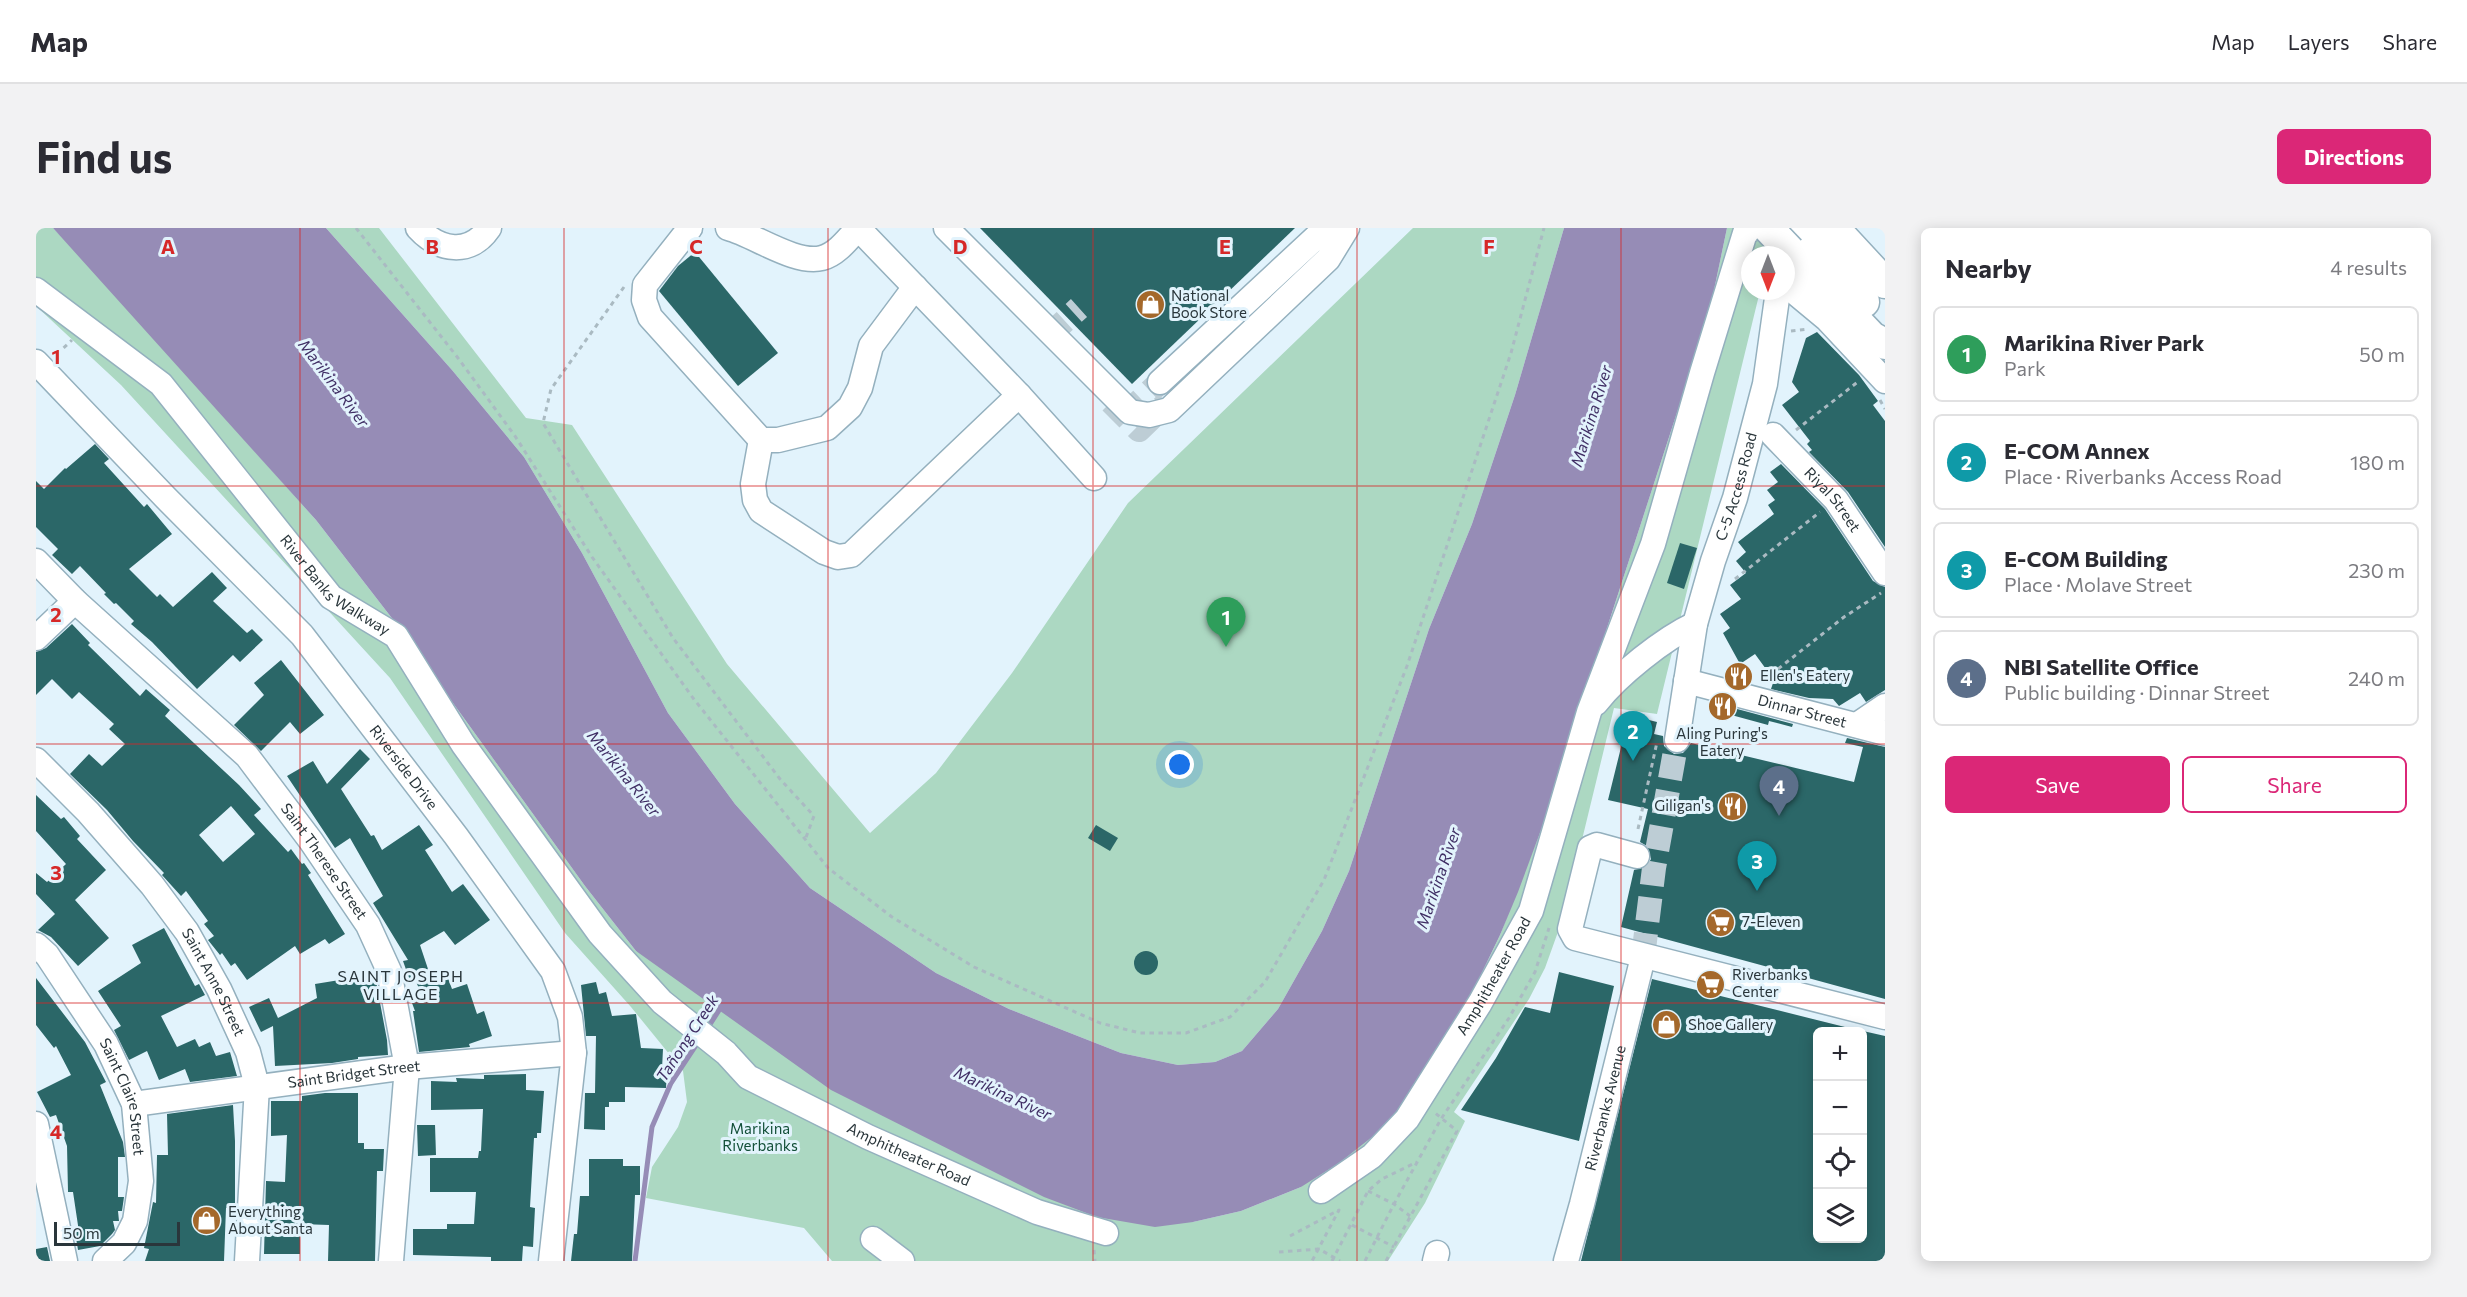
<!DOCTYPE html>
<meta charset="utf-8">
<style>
:root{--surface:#fff;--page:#f2f2f3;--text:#2b2b33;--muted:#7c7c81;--line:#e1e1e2;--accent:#db2777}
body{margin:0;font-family:Commissioner,sans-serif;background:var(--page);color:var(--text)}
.controls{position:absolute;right:18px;bottom:18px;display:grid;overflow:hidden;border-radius:9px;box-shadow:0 3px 15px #0003}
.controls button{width:54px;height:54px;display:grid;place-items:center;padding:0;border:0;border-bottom:2px solid var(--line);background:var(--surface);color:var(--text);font:30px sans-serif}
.compass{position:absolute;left:1705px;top:18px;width:54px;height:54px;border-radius:50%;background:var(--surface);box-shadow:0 3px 15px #0003;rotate:180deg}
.scale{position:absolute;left:18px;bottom:15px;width:126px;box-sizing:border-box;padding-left:6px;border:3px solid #2a363b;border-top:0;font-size:16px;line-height:21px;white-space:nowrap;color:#2a363b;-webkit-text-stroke:4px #e2f3fc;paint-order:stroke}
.you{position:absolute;left:1144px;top:537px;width:21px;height:21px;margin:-15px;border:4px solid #fff;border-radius:50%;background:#1a73e8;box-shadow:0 0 0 9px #1a73e833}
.badge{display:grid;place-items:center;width:39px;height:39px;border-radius:50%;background:var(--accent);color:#fff;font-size:20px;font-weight:700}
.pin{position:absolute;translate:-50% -50px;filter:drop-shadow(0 2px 3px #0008)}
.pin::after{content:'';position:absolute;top:32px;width:21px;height:18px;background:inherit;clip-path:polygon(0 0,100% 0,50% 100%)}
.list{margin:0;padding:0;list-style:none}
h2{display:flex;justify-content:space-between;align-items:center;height:78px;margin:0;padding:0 24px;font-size:26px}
h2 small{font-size:20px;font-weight:400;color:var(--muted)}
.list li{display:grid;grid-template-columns:39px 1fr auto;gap:18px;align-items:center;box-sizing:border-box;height:96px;margin:0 12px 12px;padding:0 12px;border:2px solid var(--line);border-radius:9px}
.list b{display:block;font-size:22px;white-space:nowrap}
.list p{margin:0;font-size:20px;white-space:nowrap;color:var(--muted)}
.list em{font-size:20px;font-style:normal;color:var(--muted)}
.actions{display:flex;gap:12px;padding:18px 24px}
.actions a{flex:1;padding:14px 0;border:2px solid var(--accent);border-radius:9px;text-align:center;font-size:21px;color:var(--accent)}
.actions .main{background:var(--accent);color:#fff}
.icon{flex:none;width:33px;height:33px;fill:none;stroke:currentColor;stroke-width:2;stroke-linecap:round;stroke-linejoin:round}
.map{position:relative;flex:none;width:1849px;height:1033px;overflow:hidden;border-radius:9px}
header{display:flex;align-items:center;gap:36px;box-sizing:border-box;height:84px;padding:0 30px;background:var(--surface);border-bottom:2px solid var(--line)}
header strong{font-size:28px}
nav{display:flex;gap:33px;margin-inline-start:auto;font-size:21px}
.intro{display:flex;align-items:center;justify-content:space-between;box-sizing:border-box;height:144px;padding:0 36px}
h1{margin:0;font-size:42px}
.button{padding:15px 27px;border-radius:9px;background:var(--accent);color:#fff;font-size:21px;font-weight:700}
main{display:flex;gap:36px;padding:0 36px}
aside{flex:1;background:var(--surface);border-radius:9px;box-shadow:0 3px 15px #0003}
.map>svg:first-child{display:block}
.green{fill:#acd8c2}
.water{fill:#968cb6}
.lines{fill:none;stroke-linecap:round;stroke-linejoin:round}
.stream{stroke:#968cb6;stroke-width:5}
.building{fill:#2b6768;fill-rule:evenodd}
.minor-tunnel{stroke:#bdcdd5;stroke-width:24;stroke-dasharray:24 12;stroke-linecap:butt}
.minor-casing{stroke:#94b0be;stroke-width:27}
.major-casing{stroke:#94b0be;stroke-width:33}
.path{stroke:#aabac2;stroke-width:3;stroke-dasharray:4.5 4.5;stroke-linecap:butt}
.minor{stroke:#fff;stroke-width:24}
.major{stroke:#fff;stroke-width:30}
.major-bridge-casing{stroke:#94b0be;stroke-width:33;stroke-linecap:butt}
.major-bridge{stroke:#fff;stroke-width:30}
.grid{fill:none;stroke:#d62828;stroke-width:1.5;stroke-opacity:0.55}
.labels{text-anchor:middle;stroke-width:6;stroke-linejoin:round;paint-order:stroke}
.poi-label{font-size:15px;fill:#2a363b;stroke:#e2f3fc;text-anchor:start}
.street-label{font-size:15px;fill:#2a363b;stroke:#e2f3fc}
.park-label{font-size:15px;fill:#124f38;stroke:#e2f3fc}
.water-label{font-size:16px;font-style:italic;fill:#402f65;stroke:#e2f3fc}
.neighbourhood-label{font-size:16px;letter-spacing:1.5px;fill:#2a363b;stroke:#e2f3fc}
.grid-label{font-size:20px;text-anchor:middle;font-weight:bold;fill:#d62828;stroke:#e2f3fc;stroke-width:6;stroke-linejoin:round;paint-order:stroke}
</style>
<header>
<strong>Map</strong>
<nav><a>Map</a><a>Layers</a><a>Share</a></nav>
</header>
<div class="intro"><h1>Find us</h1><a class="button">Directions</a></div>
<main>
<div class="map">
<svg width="1849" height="1033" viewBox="0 0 1849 1033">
<rect width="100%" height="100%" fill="#e2f3fc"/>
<g class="green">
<path d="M0 0H17L47 31 280 292 355 389 549 658 600 723 1157 994 1205 983 1265 959 1427 784 1464 707 1508 594 1673 86 1691 0H1736L1733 27H1714V63H1724L1621 486 1578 480 1527 690 1509 740 1493 771 1418 884 1429 893 1389 975 1352 1033H796L768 1000 610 970 616 939 642 899 651 874 647 843 595 779 529 705 354 450 85 157 0 78Z"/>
<path d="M290 0H343L490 190 536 197 691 436 834 605 900 545 976 445 1092 275 1377 0H1528L1479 167 1436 296 1393 401 1313 643 1286 703 1242 781 1206 823 1179 834 1142 837 1085 825 973 781 900 745 774 660 699 576 632 485 546 325 488 229 416 142Z"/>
</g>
<path class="water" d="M17 0H290L416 142 488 229 546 325 632 485 699 576 774 660 900 745 973 781 1085 825 1142 837 1179 834 1206 823 1242 781 1286 703 1313 643 1393 401 1436 296 1479 167 1528 0H1691L1673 86 1508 594 1482 664 1464 707 1427 784 1379 864 1357 890 1336 909 1303 935 1265 959 1205 983 1157 994 1119 999 1061 989 1008 969 795 862 600 723 549 658 355 389 280 292Z"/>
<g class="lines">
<g class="stream">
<path d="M671 801 687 776"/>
<path d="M599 1033 616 899 635 855 664 811"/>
</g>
</g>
<g class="building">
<path d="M944 0H1259L1096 156Z"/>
<path d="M659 24 742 125 702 158 623 63 642 38Z"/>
<path d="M1781 104 1823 147 1842 173 1837 177 1849 193V319L1812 264 1773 224 1776 222 1771 216 1774 213 1746 177 1763 164 1756 154 1770 110Z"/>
<path d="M59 216 73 231 68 235 108 279 111 276 136 306 93 341 121 369 124 366 137 379 176 344 191 360 177 373 211 405 216 401 227 412 204 434 197 427 161 461 116 414 95 396 98 393 80 375 78 376 68 366 70 365 44 338 36 346 16 327 22 321 0 299V253L8 261 29 240 30 241Z"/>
<path d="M1745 236 1789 281 1837 353 1849 359V462L1830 474 1824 465 1803 478 1797 471 1773 470 1735 461 1738 452 1719 426 1704 436 1687 405 1694 400 1684 386 1705 371 1694 357 1710 345 1700 333 1710 324 1702 314 1738 286 1732 277 1739 272 1731 262 1742 254 1734 244Z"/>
<path d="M1644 315 1661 320 1648 361 1631 355Z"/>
<path d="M36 396 54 415 52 417 104 468 110 461 134 482 129 488 203 557 225 581 218 587 252 624 255 621 266 636 268 635 275 645 272 647 309 706 293 716 289 711 264 726 259 718 211 752 199 735 195 738 186 725 184 727 172 712 178 708 168 696 172 693 150 663 145 668 126 647 128 645 97 613 71 582 34 546 53 526 66 538 89 516 73 501 78 496 43 464 36 471 16 451 0 467V424L10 420ZM195 578 219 606 187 634 163 607Z"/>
<path d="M245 432 288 487 264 506 254 494 225 523 198 497 228 467 218 455Z"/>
<path d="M1690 478 1757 496 1756 499 1733 493 1732 497 1688 485Z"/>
<path d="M1593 487 1621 494 1618 506 1627 508 1628 518 1638 526 1647 525 1655 515 1818 554 1827 519 1809 515 1811 510 1849 519V771L1585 699 1598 642 1611 638 1615 631 1611 618 1604 614 1612 581 1572 572Z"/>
<path d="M324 521 334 531 305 561 335 608 338 607 346 622 383 597 397 617 389 622 416 664 427 656 454 692 419 717 408 703 384 717 394 747 409 742 416 761 431 756 441 786 448 783 456 808 433 816 434 819 383 824 377 783H379L376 775 387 771 378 748 373 750 367 733 372 732 337 675 347 668 314 610 299 620 251 548 277 533 291 556Z"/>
<path d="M0 567 25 591 28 589 44 608 41 611 70 642 39 672 73 710 42 738 15 709 2 702 19 686 0 666V645L11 654 30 636 0 603Z"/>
<path d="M1060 597 1082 610 1074 623 1052 610Z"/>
<path d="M128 700 159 758 163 756 169 767 125 788 141 819 159 811 163 819 174 814 180 828 194 824 201 848 154 854 149 841 123 852 111 823 93 832 78 802 85 798 62 763 105 735 96 717Z"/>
<circle cx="1110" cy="735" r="12"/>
<path d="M1523 744 1578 758 1543 913 1425 882 1460 830 1489 779 1514 785Z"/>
<path d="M322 749 323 756 340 753 351 812 352 827 322 829V831L296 835 239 838 237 798 225 804 213 779 233 770 242 790 281 770 279 756Z"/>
<path d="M0 750 49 814 70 854 64 857 87 914 89 929H82V969H88L86 983H82L83 993H77L79 1002 76 1006 64 1018 42 1022 39 1004H43L37 964H32L31 918 20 887 14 889 1 864 35 847 20 818 18 820 0 797Z"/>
<path d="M1616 751 1809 799V804H1782V1011H1827V803L1849 808V1033H1545Z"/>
<path d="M560 754 563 766 570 764 576 788 600 786 605 820 627 821 626 841H631L630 860 589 859V874H573V879H569V902L548 901 549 865H559L560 808H550L545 757Z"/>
<path d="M490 846V862L508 863 505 905H501V910H498L494 979 499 980 497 1019 487 1018 486 1033H455V1029L377 1027V1001H411V996H438L440 964H394V930H442L443 923H445L447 881 395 882V853L421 854 420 850 448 851V847Z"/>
<path d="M289 865H322V915H328V921H348L347 943H341L339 1033H292L293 997 264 996V1026H228L230 953 249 954 251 907 235 908V873H266V868Z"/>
<path d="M197 877 199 913V980H190L188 1033H109L113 1021 108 1020 117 974 120 975 121 927H132L131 886Z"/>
<path d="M381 897H399L400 927 382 928Z"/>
<path d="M553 931H587V938H604V967H599L596 1033H535L538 1006H541L544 968H553Z"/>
<path d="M11 1019 14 1033H0V1021Z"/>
</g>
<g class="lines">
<g class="minor-tunnel">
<path d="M1011 109 1043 80"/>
<path d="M1075 174 1103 202 1131 175"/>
<path d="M1088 188 1124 154"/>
<path d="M1607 729 1618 640 1641 512"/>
</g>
<defs>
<g id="minor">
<path d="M382 0C403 23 434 28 453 0"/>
<path d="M654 0 609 57 608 72 614 89 725 212H742L791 200 814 179 824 160 835 118 879 59"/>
<path d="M692 0C718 7 760 37 786 30 801 26 812 11 822 0L983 167 1058 250"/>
<path d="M910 0 1094 184 1113 187 1133 182 1292 31 1311 0"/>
<path d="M1750 57 1791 91 1849 153"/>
<path id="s1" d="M0 62 125 156 295 369 360 408 427 516 564 706 626 774 690 825 712 849 832 909 1001 984 1070 1005"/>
<path id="s2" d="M0 134 129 269 266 407 420 608 517 743 534 789 538 825 515 1033"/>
<path d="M1124 154 1290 0"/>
<path id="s3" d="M1737 207 1800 272 1849 345"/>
<path d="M725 212 717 256 719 272 725 283 788 324 802 329 815 327 983 167"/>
<path id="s4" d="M0 333 39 373 211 528 275 613 332 697 353 743 371 839 355 1033"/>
<path d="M0 410 39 373"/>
<path id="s5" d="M1650 453 1849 505"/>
<path d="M1560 475C1582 447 1627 411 1659 396"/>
<path d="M1821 497 1849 478"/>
<path id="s6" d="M1641 512 1659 396 1677 333 1699 270 1729 156 1742 63"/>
<path id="s7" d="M0 532 52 584 116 657 151 704 183 761 212 824 221 858 211 1033"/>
<path d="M1601 628 1561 617 1554 620 1534 701 1539 710 1849 789"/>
<path id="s8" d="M0 717 11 727 70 816 98 876 105 953 99 993 88 1015 69 1033"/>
<path id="s9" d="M98 876 371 839 538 825"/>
<path d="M0 896 29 1033"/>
<path id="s10" d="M1285 963 1336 928 1371 891 1444 775 1495 683 1553 484 1617 316 1666 145 1709 5 1717 0"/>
<path d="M837 1011 866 1033"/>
<path d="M1399 1033 1401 1025"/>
<path id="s11" d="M1530 1033 1546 976 1607 729"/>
</g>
<g id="major">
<path d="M1766 0 1828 74"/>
<path d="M1798 0 1849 55"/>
<path d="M1754 23 1836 109 1849 116"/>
</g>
</defs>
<use href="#minor" class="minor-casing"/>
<use href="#major" class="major-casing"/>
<g class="path">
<path d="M320 0 422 130 479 208 556 329 657 470 792 640 856 689 938 739 1064 795 1104 805H1150L1194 789 1229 754 1288 652 1371 438 1475 125 1508 0"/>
<path d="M588 59 515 161 507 195 637 410 744 551 778 588 769 612"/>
<path d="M1755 103 1772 101"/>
<path d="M21 126 36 112"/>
<path d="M1844 172 1849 181"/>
<path d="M1760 202 1823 153"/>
<path d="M1699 351 1784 284"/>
<path d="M1728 452 1808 389 1845 365"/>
<path d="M1602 601 1621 514"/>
<path d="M1332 963 1358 976 1374 988"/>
<path d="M1316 997 1358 1019"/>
<path d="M1254 1008 1303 982 1276 1033"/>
<path d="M1058 1022 1059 1033"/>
<path d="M1243 1024 1283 1021 1304 1033"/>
<path d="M1296 1033 1332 963 1346 951 1381 934"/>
<path d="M1329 1033 1358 976 1405 891 1473 790 1499 744 1513 700"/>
<path d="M1350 1033 1421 903 1398 884"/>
</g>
<use href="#minor" class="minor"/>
<use href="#major" class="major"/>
<defs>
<path id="major-bridge" d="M1732 0 1754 23"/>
</defs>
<use href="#major-bridge" class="major-bridge-casing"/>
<use href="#major-bridge" class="major-bridge"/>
</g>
<path class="grid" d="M264 0V1033M528 0V1033M792 0V1033M1057 0V1033M1321 0V1033M1585 0V1033M0 258H1849M0 516H1849M0 775H1849"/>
<defs>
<symbol id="shop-disc" viewBox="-11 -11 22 22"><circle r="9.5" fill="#a4682b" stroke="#e2f3fc"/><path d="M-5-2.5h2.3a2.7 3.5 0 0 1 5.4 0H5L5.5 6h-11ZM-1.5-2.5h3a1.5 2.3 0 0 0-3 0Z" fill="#fff"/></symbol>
<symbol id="restaurant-disc" viewBox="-11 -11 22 22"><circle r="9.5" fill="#a4682b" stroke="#e2f3fc"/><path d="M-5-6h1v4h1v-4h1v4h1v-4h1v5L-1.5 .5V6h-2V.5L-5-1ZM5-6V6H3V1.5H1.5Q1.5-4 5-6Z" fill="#fff"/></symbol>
<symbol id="supermarket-disc" viewBox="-11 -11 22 22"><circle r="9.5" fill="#a4682b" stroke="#e2f3fc"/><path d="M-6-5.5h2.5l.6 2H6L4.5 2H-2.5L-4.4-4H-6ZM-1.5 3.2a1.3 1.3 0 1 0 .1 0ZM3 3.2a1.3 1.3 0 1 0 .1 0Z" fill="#fff"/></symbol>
</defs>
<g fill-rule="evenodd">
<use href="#shop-disc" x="1098" y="60" width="33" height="33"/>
<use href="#restaurant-disc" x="1686" y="432" width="33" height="33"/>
<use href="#restaurant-disc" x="1670" y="462" width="33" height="33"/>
<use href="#restaurant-disc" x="1680" y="562" width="33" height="33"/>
<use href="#supermarket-disc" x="1668" y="678" width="33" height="33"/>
<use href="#supermarket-disc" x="1658" y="740" width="33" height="33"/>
<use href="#shop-disc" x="1614" y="780" width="33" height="33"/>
<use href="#shop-disc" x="154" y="976" width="33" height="33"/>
</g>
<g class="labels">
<g class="poi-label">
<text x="1135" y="73">National<tspan x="1135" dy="17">Book Store</tspan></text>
<text x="1724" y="453">Ellen's Eatery</text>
<text x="1686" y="511" text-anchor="middle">Aling Puring's<tspan x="1686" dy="17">Eatery</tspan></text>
<text x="1675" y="583" text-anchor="end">Giligan's</text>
<text x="1706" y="699">7-Eleven</text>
<text x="1696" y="752">Riverbanks<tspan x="1696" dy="17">Center</tspan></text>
<text x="1652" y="802">Shoe Gallery</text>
<text x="192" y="989">Everything<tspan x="192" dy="17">About Santa</tspan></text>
</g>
<g class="street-label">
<text dy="5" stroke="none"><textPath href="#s6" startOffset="261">C-5 Access Road</textPath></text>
<text dy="5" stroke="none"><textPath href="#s3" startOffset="88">Riyal Street</textPath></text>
<text dy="5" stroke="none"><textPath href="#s1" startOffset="424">River Banks Walkway</textPath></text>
<text dy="5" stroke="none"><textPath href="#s5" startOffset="120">Dinnar Street</textPath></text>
<text dy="5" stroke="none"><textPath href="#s2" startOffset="548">Riverside Drive</textPath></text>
<text dy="5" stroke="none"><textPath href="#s4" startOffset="418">Saint Therese Street</textPath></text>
<text dy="5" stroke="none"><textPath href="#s10" startOffset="280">Amphitheater Road</textPath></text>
<text dy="5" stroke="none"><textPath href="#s7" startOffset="286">Saint Anne Street</textPath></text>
<text dy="5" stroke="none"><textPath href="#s9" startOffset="222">Saint Bridget Street</textPath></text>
<text dy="5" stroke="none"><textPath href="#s8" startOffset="178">Saint Claire Street</textPath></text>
<text dy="5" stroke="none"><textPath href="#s11" startOffset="158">Riverbanks Avenue</textPath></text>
<text dy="5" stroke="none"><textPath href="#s1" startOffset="1251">Amphitheater Road</textPath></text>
</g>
<g class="park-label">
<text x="724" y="906">Marikina<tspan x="724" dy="17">Riverbanks</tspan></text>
</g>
<g class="water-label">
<text transform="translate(298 155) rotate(53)" y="6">Marikina River</text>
<text transform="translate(1555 188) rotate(-73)" y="6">Marikina River</text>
<text transform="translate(588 545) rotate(51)" y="6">Marikina River</text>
<text transform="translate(1402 650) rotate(-71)" y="6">Marikina River</text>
<text transform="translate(651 810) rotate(-57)" y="6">Tañong Creek</text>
<text transform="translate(967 865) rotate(25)" y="6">Marikina River</text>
</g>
<g class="neighbourhood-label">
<text x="365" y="754">SAINT JOSEPH<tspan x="365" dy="18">VILLAGE</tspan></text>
</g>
</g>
<g class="grid-label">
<text x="132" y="26">A</text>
<text x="396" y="26">B</text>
<text x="660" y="26">C</text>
<text x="924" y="26">D</text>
<text x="1189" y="26">E</text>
<text x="1453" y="26">F</text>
<text x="20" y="136">1</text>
<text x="20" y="394">2</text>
<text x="20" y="652">3</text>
<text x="20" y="911">4</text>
</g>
</svg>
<div class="controls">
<button>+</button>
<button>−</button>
<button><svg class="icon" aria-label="locate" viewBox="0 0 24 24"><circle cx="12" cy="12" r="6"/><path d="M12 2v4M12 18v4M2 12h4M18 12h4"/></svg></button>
<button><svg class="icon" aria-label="layers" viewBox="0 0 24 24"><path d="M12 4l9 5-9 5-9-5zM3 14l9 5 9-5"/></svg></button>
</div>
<svg class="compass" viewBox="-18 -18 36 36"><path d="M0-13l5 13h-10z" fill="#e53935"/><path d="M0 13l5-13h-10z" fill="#7c7c81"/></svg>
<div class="scale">50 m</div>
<div class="you"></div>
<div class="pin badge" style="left:1190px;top:419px;background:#2e9e5b">1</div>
<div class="pin badge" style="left:1597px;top:533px;background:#0f9aa8">2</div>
<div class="pin badge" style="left:1721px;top:663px;background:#0f9aa8">3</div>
<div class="pin badge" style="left:1743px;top:588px;background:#5c6f8a">4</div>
</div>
<aside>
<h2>Nearby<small>4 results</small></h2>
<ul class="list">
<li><span class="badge" style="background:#2e9e5b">1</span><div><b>Marikina River Park</b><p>Park</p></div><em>50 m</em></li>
<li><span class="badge" style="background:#0f9aa8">2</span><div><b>E-COM Annex</b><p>Place · Riverbanks Access Road</p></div><em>180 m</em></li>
<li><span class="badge" style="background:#0f9aa8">3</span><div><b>E-COM Building</b><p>Place · Molave Street</p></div><em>230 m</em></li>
<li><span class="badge" style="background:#5c6f8a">4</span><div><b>NBI Satellite Office</b><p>Public building · Dinnar Street</p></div><em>240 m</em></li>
</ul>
<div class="actions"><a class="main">Save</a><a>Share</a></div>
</aside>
</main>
